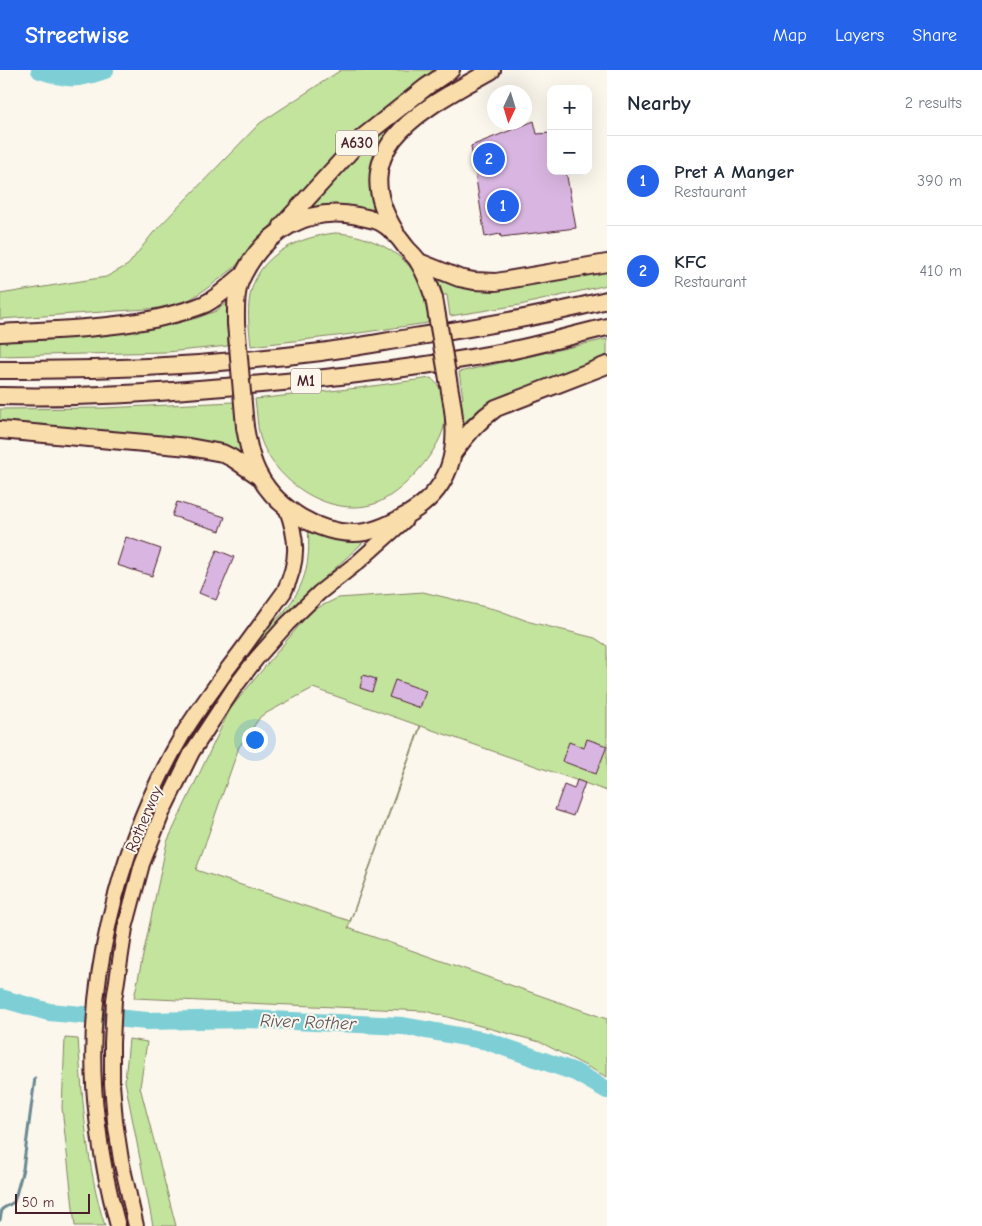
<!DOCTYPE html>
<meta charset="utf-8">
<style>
:root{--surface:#fff;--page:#f6f6f7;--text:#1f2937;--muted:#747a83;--line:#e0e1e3;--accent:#2563eb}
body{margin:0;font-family:"Comic Neue",sans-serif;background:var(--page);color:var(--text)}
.controls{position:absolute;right:15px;top:15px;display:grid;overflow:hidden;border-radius:10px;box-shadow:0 5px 20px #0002}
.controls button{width:45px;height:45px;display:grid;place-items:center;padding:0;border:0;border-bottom:1px solid var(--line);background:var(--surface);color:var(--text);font:25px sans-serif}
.compass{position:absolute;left:487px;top:15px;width:45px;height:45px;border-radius:50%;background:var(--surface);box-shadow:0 5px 20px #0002;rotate:184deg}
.scale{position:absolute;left:15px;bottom:12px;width:75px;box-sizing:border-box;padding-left:5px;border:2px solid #4a1f2b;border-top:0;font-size:14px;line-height:18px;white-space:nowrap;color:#4a1f2b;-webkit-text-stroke:4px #fbf7ec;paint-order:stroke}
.you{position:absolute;left:254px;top:669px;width:18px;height:18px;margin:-12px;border:4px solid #fff;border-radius:50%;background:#1a73e8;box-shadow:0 0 0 8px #1a73e833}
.badge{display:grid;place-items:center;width:32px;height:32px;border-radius:50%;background:var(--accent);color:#fff;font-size:16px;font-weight:700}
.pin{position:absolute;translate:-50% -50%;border:2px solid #fff;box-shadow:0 1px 5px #0006}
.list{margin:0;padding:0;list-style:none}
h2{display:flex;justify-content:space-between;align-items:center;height:65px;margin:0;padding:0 20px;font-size:21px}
h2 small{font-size:16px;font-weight:400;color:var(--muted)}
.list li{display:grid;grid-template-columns:32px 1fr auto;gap:15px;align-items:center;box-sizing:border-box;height:90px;padding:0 20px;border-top:1px solid var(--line)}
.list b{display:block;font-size:19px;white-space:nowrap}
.list p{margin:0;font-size:16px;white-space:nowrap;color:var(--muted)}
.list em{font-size:16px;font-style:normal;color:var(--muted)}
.map{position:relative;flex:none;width:607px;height:1156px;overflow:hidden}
header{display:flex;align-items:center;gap:30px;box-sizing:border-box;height:70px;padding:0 25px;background:var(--accent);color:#fff}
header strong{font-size:24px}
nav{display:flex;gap:28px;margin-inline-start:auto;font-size:18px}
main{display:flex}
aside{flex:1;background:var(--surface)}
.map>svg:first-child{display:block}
.green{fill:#c2e49d;stroke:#868264;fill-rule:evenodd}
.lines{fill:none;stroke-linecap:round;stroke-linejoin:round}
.stream{stroke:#698891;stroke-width:3}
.river{stroke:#7dced5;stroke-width:18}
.building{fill:#d9b6e1;stroke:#4a1f2b}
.primary-casing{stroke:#4a1f2b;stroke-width:18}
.highway-casing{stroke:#4a1f2b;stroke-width:20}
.primary{stroke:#f9deab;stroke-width:14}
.highway{stroke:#f9deab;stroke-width:16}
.highway-bridge-casing{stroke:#4a1f2b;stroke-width:20;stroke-linecap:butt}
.highway-bridge{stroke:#f9deab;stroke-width:16}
.labels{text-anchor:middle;stroke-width:4;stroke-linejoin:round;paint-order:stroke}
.shield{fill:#fbf7ec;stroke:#7f6065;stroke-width:1}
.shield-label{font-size:15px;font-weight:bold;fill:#4a1f2b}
.street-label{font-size:16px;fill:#4a1f2b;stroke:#fbf7ec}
.water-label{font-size:18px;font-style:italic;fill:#59545e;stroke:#fbf7ec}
</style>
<header>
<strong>Streetwise</strong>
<nav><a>Map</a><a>Layers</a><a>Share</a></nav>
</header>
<main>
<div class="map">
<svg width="607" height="1156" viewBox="0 0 607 1156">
<rect width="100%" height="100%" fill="#fbf7ec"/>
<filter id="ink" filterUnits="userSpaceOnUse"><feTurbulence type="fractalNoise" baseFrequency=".02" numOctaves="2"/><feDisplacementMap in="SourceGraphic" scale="10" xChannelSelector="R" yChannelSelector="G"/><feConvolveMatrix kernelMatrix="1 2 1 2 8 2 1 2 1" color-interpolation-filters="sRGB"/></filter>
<g filter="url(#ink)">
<g class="green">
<path d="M341 0H440L348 73 278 147 234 198 209 217 189 230 161 238 0 249V224L106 207 128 195 153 163 260 53Z"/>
<path d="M388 54 390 57 377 76 371 98 370 120 376 146 302 145 351 87Z"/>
<path d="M335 163C371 164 413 186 425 222 428 231 428 242 428 253L345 265 251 276C249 257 246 236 252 218 263 182 301 167 335 163Z"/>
<path d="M607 201V215L520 235 450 246 447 225H443L437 205 453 213Z"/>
<path d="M231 229 232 252 227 253 228 276 167 282 0 286V271L46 270 140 260 197 248 216 241Z"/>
<path d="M607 269V286L505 325 482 339 463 353 460 329 463 328 459 302Z"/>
<path d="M431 308C434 311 439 315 440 319 443 327 446 349 444 357 437 384 401 425 374 434 328 448 274 411 260 367 257 356 257 341 255 329L358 318Z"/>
<path d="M234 332 237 355 247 390 199 374 0 352V339L104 338Z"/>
<path d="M308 457 370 466 295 535 232 604C241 591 248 576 258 565 264 558 272 553 279 547 305 519 311 494 308 457Z"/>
<path d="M423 522 498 540 530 552 595 568 607 576V721L421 656 348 858 607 949V1007L540 972 425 941 134 928 167 772 230 639 311 541 338 528ZM313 618 420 656 350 851 196 800 239 677 261 646Z"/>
<path d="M65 968 78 969C83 1032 86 1096 105 1156H75L62 1038Z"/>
<path d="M129 969 147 972 140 1017 176 1156H153L125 1011Z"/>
</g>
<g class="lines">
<path class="stream" d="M0 1150 2 1139 14 1132 23 1099 35 1008"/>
<g class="river">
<path d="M40 0C70 10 76 10 105 0"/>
<path d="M0 928 49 942 147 951 246 949 403 956 487 971 575 1002 607 1020"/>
</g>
</g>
<g class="building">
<path d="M534 51 537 64 551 63V101H566L576 158 501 167 500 164 485 167 471 76Z"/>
<path d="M177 432 225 447 220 461 172 446Z"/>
<path d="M126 467 161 479 152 506 117 495Z"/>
<path d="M217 480 234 487 216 530 199 523Z"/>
<path d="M363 605 376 609 372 622 360 618Z"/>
<path d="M395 610 426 621 420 638 389 627Z"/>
<path d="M587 669 607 676 596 704 562 691 569 672 584 678Z"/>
<path d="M577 710 585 713 573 746 555 740 564 715 574 719Z"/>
</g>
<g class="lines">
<defs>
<g id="primary">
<path d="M118 1156C108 1120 101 1085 97 1048 81 920 118 775 183 664 196 642 212 622 226 601 246 575 265 548 284 522 299 491 298 469 286 437"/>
<path d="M136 1156 121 1090 115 1051 112 1014V973L114 930 125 858 142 794 163 741 192 682 234 618 256 589 287 554 319 523 358 492 405 450"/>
</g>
<g id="highway">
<path d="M282 156 363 67 426 17 451 0"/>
<path d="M395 161C341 74 430 36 492 0"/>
<path d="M419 192 459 208 474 211 496 212 607 193"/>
<path d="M236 253C236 237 235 219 243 205 265 161 309 135 358 146 365 148 374 149 380 152 391 158 398 166 405 176 409 182 416 186 419 193 426 204 430 216 434 228"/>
<path d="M0 263C52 260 103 259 154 249 171 245 189 241 205 234 219 227 230 215 242 206"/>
<path d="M0 300C107 301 215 295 321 282 352 278 383 272 414 267 479 257 543 246 607 230"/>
<path d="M0 326C71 328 141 324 211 318 310 311 407 300 504 282 539 275 573 265 607 257"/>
<path d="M245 357C248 374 251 391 260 407 278 439 318 463 354 463 371 463 386 456 401 448 452 422 461 380 451 327"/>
<path d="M0 360 189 377 222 383 232 388 260 407"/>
<path d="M454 382C466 365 479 350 496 338L607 295"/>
</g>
</defs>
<use href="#primary" class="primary-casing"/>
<use href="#highway" class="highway-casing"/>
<use href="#primary" class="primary"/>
<use href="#highway" class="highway"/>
<defs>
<g id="highway-bridge">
<path d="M434 228 451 327"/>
<path d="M236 253 245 357"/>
</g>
</defs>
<use href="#highway-bridge" class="highway-bridge-casing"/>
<use href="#highway-bridge" class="highway-bridge"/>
</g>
</g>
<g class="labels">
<g class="shield">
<rect x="336" y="60.5" width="42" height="25" rx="4"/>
<rect x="291" y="298.5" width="30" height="25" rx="4"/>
</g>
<g class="shield-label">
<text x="357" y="78">A630</text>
<text x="306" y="316">M1</text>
</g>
<g class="street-label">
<text transform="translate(143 749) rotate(-67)" y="6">Rotherway</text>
</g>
<g class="water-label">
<text transform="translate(308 952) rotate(2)" y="6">River Rother</text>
</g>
</g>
</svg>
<div class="controls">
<button>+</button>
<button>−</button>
</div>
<svg class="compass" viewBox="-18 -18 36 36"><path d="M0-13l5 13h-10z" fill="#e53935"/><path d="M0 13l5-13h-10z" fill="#747a83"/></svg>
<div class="scale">50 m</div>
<div class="you"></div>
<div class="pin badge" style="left:503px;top:136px">1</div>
<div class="pin badge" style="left:489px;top:89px">2</div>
</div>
<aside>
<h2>Nearby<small>2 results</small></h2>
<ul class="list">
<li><span class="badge">1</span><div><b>Pret A Manger</b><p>Restaurant</p></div><em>390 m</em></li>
<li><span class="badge">2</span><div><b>KFC</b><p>Restaurant</p></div><em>410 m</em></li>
</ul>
</aside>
</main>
